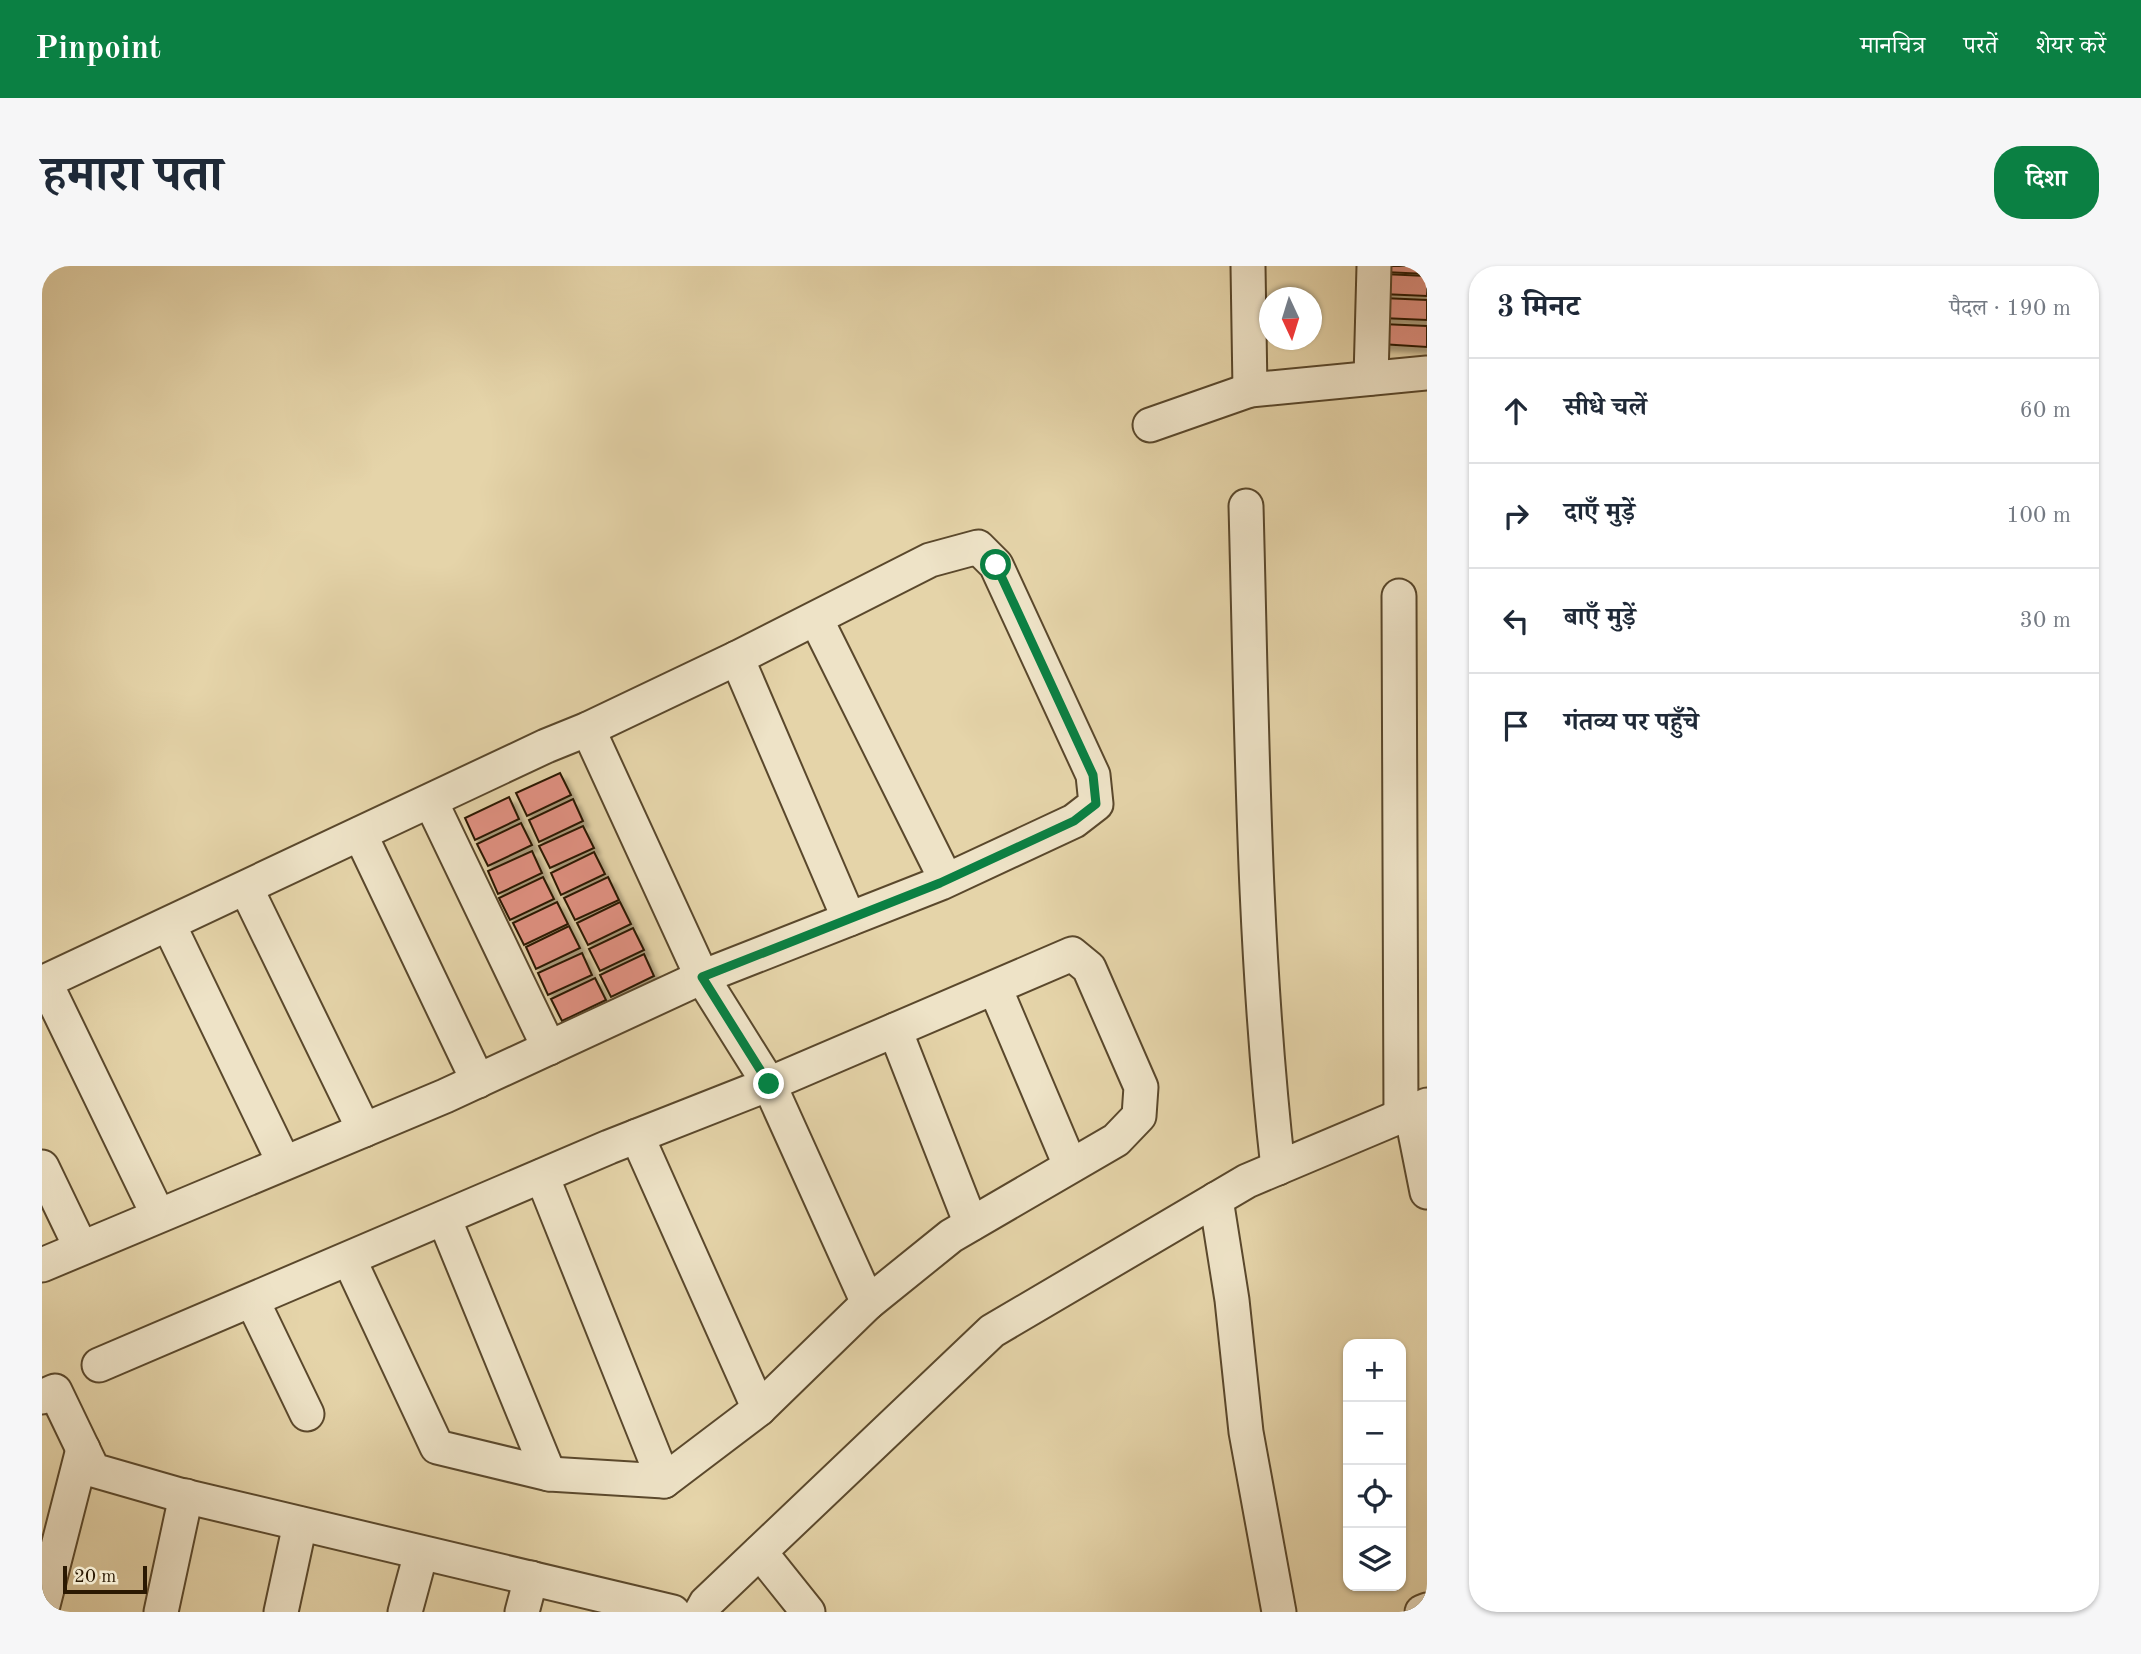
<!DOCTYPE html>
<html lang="hi">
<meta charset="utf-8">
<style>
:root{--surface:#fff;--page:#f6f6f7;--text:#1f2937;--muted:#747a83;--line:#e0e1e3;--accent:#0b8043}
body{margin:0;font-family:"Old Standard TT","Noto Serif Devanagari",serif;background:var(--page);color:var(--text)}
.controls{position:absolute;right:21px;bottom:21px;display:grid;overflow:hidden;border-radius:14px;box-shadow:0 2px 5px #0004}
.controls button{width:63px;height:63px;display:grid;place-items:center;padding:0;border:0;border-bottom:2px solid var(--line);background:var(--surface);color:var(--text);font:35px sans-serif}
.compass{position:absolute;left:1217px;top:21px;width:63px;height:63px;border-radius:50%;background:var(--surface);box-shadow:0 2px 5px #0004;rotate:176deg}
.scale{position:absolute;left:21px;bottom:18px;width:84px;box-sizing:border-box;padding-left:7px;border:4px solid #2b1902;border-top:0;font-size:19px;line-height:24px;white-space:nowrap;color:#2b1902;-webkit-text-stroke:5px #eee3c7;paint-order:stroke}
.stop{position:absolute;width:21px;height:21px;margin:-16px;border:5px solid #0b8043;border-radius:50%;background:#fff}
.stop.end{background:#0b8043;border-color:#fff;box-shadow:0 2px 7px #0008}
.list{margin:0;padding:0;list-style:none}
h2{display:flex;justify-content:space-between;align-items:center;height:91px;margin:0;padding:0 28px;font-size:30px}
h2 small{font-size:23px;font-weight:400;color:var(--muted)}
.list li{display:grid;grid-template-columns:46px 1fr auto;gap:21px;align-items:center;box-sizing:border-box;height:105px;padding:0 28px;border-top:2px solid var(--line)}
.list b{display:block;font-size:26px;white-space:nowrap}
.list em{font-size:23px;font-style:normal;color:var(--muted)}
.icon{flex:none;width:38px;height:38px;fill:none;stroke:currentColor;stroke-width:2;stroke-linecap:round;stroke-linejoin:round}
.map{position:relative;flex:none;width:1385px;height:1346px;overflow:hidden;border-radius:28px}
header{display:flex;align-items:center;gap:42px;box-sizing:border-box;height:98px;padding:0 35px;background:var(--accent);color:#fff}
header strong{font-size:33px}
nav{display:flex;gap:38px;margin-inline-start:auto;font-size:24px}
.intro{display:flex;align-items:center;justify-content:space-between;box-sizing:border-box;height:168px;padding:0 42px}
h1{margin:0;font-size:49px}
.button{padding:18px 32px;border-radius:28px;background:var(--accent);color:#fff;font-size:24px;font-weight:700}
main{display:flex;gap:42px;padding:0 42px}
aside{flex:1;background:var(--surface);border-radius:28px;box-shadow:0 2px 5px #0004}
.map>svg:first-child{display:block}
.building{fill:#e19182;stroke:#2b1902;stroke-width:2;filter:url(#shadow)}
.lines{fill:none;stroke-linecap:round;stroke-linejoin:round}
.minor-casing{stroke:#5a482c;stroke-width:37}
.minor{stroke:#eee3c7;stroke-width:33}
.route{stroke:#0b8043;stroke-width:9}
</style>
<header>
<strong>Pinpoint</strong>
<nav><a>मानचित्र</a><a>परतें</a><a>शेयर करें</a></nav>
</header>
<div class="intro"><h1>हमारा पता</h1><a class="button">दिशा</a></div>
<main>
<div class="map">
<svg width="1385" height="1346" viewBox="0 0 1385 1346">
<defs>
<filter id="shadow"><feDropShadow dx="6" dy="6" stdDeviation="2" flood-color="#0004"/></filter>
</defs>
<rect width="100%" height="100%" fill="#e5d4a9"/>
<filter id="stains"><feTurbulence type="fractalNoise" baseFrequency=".00286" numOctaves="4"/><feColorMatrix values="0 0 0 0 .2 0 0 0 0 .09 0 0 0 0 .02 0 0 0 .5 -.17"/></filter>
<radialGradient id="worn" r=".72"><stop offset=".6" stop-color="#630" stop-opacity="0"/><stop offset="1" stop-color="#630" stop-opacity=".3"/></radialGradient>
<g class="building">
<path d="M1342 0H1385V8L1342 6Z"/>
<path d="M1341 8 1385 10V30L1340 28Z"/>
<path d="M1341 32 1385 34V54L1340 52Z"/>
<path d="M1340 58 1385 60V81L1339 78Z"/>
<path d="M518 507 529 529 485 550 474 527Z"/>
<path d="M467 531 477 553 433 574 423 552Z"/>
<path d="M531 533 541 555 497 576 487 554Z"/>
<path d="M479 557 490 579 446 600 435 578Z"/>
<path d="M541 560 552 582 508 602 497 580Z"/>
<path d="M490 585 500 607 456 628 446 605Z"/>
<path d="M552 586 563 608 519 629 509 607Z"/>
<path d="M501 611 512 633 468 654 457 632Z"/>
<path d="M566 611 577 634 533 654 522 632Z"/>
<path d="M515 636 526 658 482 679 471 657Z"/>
<path d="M578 636 589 658 546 679 535 657Z"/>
<path d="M527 660 538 682 494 703 484 681Z"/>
<path d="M591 662 602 684 558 705 547 683Z"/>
<path d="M540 687 550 709 506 729 496 707Z"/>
<path d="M602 688 612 710 569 731 558 709Z"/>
<path d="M553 712 564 734 520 755 509 733Z"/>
</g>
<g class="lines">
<defs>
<g id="minor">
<path d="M1206 0 1208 124 1385 107"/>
<path d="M1329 112 1332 0"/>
<path d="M1108 159 1208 124"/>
<path d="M1204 240C1210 461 1211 682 1236 902"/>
<path d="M1357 330 1359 850"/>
<path d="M774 353 904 614"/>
<path d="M695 392 807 653"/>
<path d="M389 536 507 782"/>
<path d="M318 568 436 815"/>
<path d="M204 622 322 864"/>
<path d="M127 659 242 897"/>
<path d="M3 716 116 949"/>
<path d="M0 717 504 480 546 463 695 392 888 294 936 281 954 299 1051 509 1054 538 1032 555 899 617 660 711 403 830 0 999"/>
<path d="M953 722 1028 899"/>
<path d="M853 764 929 958"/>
<path d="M1369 846 1385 926"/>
<path d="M595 870 717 1143"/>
<path d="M0 901 39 982"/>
<path d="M500 910 622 1215"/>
<path d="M1174 933 1190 1034 1204 1166 1237 1346"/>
<path d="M402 952 507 1208"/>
<path d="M307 993 395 1181 507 1208 622 1215 717 1143 826 1037"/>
<path d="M211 1036 265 1148"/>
<path d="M57 1099 567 881 727 818 1030 688 1047 702 1099 821 1097 850 1074 874 909 970 826 1037 727 818 660 711 546 463"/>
<path d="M0 1131 13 1125 51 1204 138 1229 631 1346"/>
<path d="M718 1286 766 1346"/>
<path d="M0 1343 41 1183"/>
<path d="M119 1346 144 1230"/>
<path d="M239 1346 258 1258"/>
<path d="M363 1346 379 1287"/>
<path d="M480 1346 489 1312"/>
<path d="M659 1346 664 1337 950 1065 1205 915 1385 839"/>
<path d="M1380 1346 1385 1344"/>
</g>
</defs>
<use href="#minor" class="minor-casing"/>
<use href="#minor" class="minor"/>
</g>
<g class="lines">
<path class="route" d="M727 818 660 711 898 617 1032 555 1054 538 1051 509 954 299"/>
</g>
<rect width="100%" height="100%" filter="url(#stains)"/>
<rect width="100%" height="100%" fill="url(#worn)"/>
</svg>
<div class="controls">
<button>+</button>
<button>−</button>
<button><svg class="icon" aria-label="locate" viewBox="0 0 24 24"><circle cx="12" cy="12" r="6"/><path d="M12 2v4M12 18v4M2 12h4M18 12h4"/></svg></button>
<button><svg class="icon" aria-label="layers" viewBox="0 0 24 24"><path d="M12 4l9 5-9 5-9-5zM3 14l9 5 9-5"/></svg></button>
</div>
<svg class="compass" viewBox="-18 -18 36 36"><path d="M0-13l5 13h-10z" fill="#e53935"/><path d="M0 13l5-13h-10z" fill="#747a83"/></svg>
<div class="scale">20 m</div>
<div class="stop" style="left:954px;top:299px"></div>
<div class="stop end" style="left:727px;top:818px"></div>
</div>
<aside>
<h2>3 मिनट<small>पैदल · 190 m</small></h2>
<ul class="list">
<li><svg class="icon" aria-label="ahead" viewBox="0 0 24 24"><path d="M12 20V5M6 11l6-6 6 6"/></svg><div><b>सीधे चलें</b></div><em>60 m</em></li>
<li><svg class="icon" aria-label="right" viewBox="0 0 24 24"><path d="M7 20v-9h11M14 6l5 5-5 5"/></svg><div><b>दाएँ मुड़ें</b></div><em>100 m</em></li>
<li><svg class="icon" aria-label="left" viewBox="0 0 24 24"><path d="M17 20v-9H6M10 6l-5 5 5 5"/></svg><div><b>बाएँ मुड़ें</b></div><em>30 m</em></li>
<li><svg class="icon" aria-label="arrive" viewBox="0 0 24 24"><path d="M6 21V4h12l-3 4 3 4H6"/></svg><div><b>गंतव्य पर पहुँचे</b></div></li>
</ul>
</aside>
</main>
